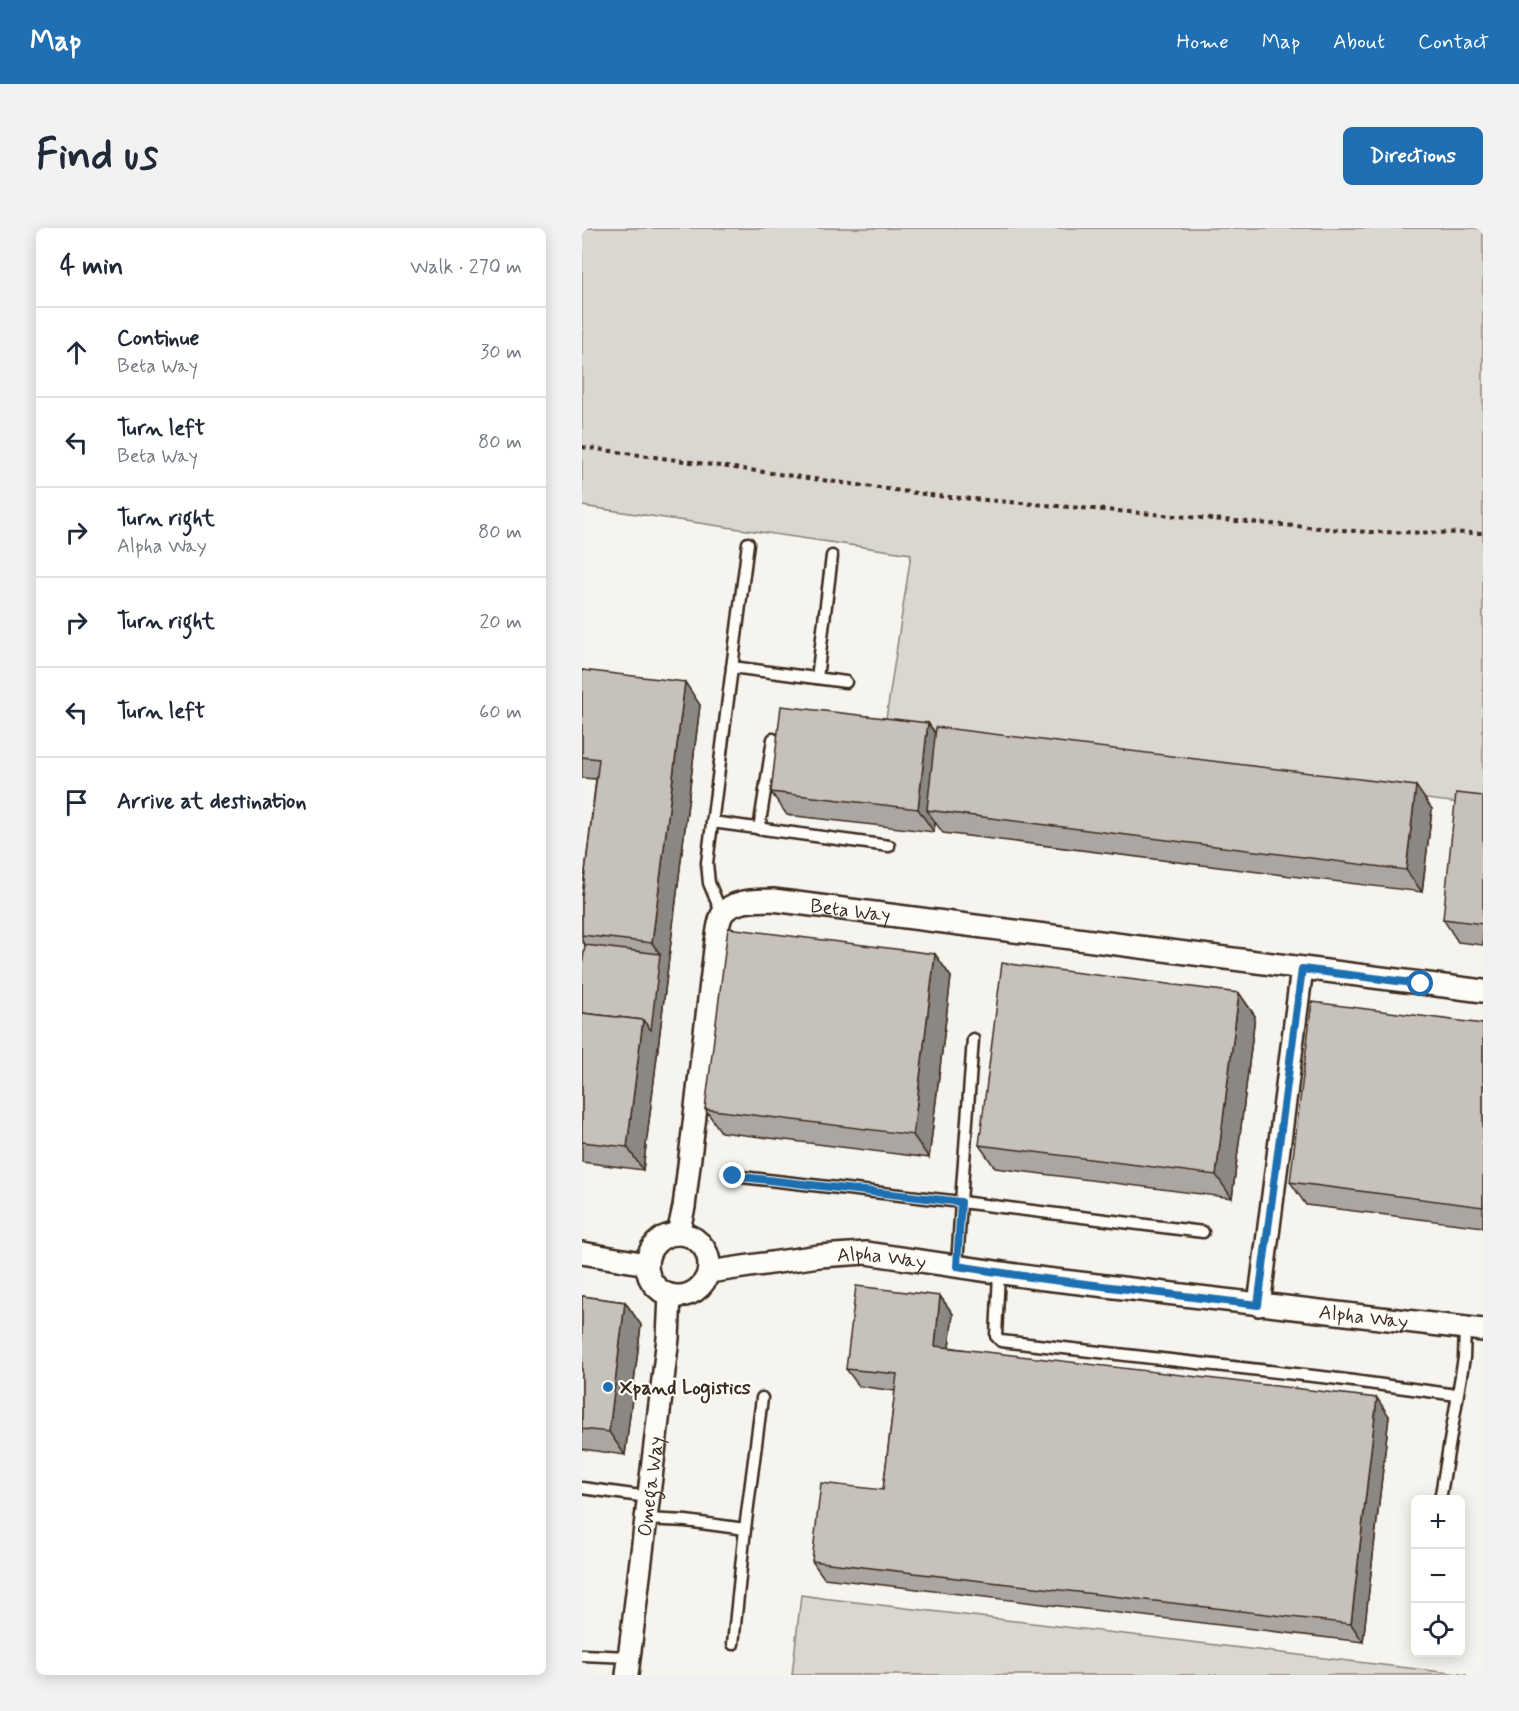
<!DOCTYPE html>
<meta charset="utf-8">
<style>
:root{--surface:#fff;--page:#f2f2f3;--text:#1f2937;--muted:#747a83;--line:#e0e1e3;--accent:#1f6fb2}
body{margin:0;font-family:Mynerve,sans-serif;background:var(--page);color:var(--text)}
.controls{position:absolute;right:18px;bottom:18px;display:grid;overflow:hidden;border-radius:9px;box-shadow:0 3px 15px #0003}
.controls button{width:54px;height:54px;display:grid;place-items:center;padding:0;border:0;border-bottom:2px solid var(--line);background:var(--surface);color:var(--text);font:30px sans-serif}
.stop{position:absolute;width:18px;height:18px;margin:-14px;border:4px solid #1f6fb2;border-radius:50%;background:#fff}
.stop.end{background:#1f6fb2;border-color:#fff;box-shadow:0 2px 6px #0008}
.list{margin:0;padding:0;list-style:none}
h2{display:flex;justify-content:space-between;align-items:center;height:78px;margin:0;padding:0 24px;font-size:26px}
h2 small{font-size:20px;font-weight:400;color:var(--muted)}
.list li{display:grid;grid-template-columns:39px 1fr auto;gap:18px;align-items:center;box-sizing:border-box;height:90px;padding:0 24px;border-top:2px solid var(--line)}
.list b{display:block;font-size:22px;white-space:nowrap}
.list p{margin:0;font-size:20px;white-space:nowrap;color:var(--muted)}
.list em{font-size:20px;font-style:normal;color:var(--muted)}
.icon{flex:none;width:33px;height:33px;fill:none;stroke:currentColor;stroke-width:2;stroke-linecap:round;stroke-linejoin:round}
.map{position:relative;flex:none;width:901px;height:1447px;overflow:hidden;border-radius:9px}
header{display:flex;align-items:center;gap:36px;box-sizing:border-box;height:84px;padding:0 30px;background:var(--accent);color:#fff}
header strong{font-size:28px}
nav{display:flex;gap:33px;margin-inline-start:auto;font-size:21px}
.intro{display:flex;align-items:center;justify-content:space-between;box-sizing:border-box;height:144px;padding:0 36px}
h1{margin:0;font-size:42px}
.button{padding:15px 27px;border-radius:9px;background:var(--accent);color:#fff;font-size:21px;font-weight:700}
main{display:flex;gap:36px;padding:0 36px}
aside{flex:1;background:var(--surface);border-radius:9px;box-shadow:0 3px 15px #0003}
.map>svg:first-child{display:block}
.green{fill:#dad6d0;stroke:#8a8077;stroke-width:1.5}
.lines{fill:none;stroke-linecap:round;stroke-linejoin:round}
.service-casing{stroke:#3b2a1e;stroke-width:15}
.minor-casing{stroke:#3b2a1e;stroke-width:26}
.path{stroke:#3b2a1e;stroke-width:4;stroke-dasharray:4.5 4.5;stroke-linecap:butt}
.service{stroke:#fdfcf7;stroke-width:10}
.minor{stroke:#fdfcf7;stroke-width:21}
.wall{fill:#aba6a1;stroke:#3b2a1e;stroke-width:1.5}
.shaded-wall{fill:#8b8783;stroke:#3b2a1e;stroke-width:1.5}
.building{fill:#c7c1bb;stroke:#3b2a1e;stroke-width:1.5}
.route{stroke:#1f6fb2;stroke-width:8}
.poi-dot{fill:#1f6fb2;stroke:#fdfcf7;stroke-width:2}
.labels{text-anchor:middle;stroke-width:4.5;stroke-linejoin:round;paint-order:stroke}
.street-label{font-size:20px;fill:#3b2a1e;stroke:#fdfcf7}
.poi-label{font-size:20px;font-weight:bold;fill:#3b2a1e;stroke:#fdfcf7;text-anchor:start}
</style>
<header>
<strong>Map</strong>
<nav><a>Home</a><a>Map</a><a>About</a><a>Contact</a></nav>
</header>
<div class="intro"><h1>Find us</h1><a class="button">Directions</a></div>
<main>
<aside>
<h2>4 min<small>Walk · 270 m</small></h2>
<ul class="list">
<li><svg class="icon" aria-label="ahead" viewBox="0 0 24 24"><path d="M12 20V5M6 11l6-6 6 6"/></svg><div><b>Continue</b><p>Beta Way</p></div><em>30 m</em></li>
<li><svg class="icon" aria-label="left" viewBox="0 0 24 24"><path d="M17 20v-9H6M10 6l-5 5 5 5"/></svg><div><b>Turn left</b><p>Beta Way</p></div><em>80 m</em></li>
<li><svg class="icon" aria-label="right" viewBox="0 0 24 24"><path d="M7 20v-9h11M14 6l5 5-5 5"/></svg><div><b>Turn right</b><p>Alpha Way</p></div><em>80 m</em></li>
<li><svg class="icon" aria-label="right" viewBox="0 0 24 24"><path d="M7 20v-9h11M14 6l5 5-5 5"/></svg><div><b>Turn right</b></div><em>20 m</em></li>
<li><svg class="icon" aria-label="left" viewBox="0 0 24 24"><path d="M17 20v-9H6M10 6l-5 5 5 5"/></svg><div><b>Turn left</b></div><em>60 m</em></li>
<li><svg class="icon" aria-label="arrive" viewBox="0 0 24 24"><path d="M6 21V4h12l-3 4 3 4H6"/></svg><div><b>Arrive at destination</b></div></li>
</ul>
</aside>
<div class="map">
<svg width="901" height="1447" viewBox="0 0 901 1447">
<rect width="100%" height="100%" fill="#f5f4ee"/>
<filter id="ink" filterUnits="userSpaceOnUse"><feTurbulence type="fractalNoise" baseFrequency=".0167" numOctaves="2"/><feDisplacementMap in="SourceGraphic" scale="12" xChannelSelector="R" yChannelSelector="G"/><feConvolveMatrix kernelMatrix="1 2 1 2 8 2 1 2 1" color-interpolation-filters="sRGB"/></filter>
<g filter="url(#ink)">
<g class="green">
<path d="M0 0H901V578L302 504 329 326 0 278Z"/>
<path d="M219 1367 240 1370 885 1447H210Z"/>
</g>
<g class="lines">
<defs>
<g id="service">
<path d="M150 439 264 454"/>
<path d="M235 450 250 328"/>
<path d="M130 594 307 618"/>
<path d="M177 601 191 511"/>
<path d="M140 686 127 655 125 635 166 315"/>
<path d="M391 811 379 974 621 1004"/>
<path d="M151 948 379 974 375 1038"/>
<path d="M417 1045 414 1108 419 1113 749 1150 875 1167"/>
<path d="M0 1260 66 1269"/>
<path d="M858 1272 882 1130 883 1100"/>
<path d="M63 1291 104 1293 163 1301 180 1170"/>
<path d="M151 1416 163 1301"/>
<path d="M0 1427 47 1429"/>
</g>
<g id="minor">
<path id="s1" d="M96 1006 102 979 134 713C136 705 136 692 141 685 152 671 176 673 191 672L901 763"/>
<circle cx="96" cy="1037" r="31"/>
<path d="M0 1025 65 1036"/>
<path id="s2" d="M127 1044 237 1028 284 1025 455 1050 901 1102"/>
<path d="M677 1077 720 740"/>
<path id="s3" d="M45 1447 86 1110 88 1067"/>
</g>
</defs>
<use href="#service" class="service-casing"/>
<use href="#minor" class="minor-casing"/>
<path class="path" d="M0 219 356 268 785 304 901 305"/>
<use href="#service" class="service"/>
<use href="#minor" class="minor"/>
</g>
<g class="wall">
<path d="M0 442 118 477 61 942 0 934V739L3 717 0 713V669L14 551 0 550Z"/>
<path d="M346 495 354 506 850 581 840 664 361 605 353 594 352 604 205 587 189 564Z"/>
<path d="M901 568V717L876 714 861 691Z"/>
<path d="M353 726 369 749 347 930 139 904 123 881Z"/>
<path d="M657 765 673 788 650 970 413 940 397 917Z"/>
<path d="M901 796V999L724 977 708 954Z"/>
<path d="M0 1068 43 1074 59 1097 43 1227 0 1221Z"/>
<path d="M358 1068 371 1086 367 1119 807 1188 781 1414 242 1350 230 1333 301 1262 313 1163 277 1158 264 1141Z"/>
</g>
<g class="shaded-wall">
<path d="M103 454 118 477 61 942 45 919 61 792 78 726 70 715Z"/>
<path d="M346 495 362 518 345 582 353 594 352 604 336 581Z"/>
<path d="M834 558 850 581 840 664 824 642Z"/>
<path d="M353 726 369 749 347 930 331 907Z"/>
<path d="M657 765 673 788 650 970 634 947Z"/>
<path d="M358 1068 371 1086 365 1135 353 1118Z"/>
<path d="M43 1074 59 1097 43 1227 27 1204Z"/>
<path d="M795 1170 807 1188 781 1414 769 1396Z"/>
</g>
<g class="building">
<path d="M0 442 103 454 70 715 0 707V669L17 531 0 529Z"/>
<path d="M199 478 346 495 336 581 189 564Z"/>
<path d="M354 499 834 558 824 642 345 582Z"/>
<path d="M874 565 901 568V696L861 691Z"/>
<path d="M146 700 353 726 331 907 123 881Z"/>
<path d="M3 717 78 726 69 802 61 792 0 785V739Z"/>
<path d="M420 735 657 765 634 947 397 917Z"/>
<path d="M730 774 901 796V979L708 954Z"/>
<path d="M0 785 61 792 45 919 0 914Z"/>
<path d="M274 1058 358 1068 353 1118 795 1170 769 1396 230 1333 239 1255 301 1262 315 1146 264 1141Z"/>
<path d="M0 1068 43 1074 27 1204 0 1201Z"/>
</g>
</g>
<g class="lines" filter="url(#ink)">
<path class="route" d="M151 948 379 974 375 1038 455 1050 676 1077 720 741 839 756"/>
</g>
<circle class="poi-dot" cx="26" cy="1159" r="6"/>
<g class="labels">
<g class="street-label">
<text dy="7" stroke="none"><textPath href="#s1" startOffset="456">Beta Way</textPath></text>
<text dy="7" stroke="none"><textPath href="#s2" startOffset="174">Alpha Way</textPath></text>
<text dy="7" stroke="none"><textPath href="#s2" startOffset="660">Alpha Way</textPath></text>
<text dy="7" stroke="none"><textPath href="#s3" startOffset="190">Omega Way</textPath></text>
</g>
<g class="poi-label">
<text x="38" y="1166">Xpand Logistics</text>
</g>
</g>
</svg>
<div class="controls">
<button>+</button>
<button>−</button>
<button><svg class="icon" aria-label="locate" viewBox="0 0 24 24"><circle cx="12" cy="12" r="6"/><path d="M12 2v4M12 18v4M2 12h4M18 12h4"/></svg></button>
</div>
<div class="stop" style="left:839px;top:756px"></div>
<div class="stop end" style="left:151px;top:948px"></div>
</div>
</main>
